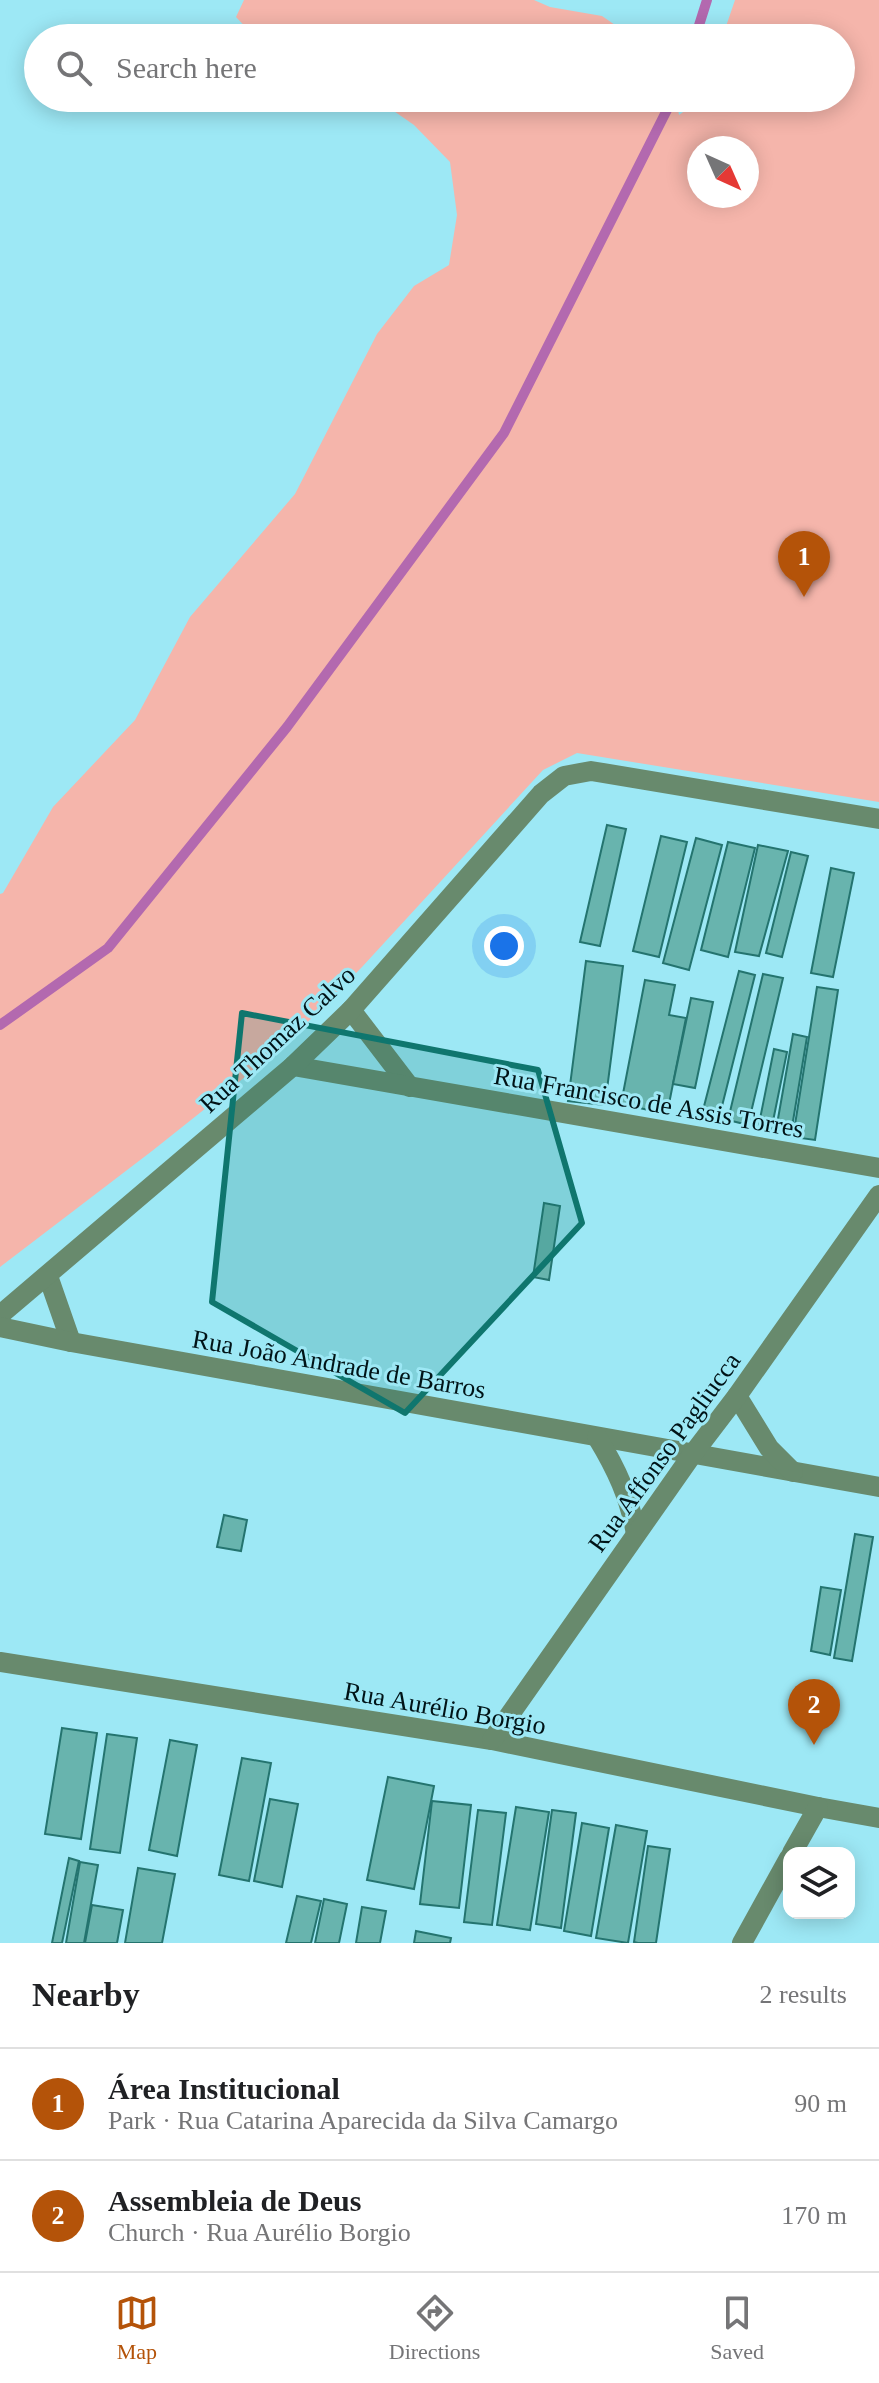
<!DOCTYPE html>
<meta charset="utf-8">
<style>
:root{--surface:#fff;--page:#f2f2f2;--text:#202124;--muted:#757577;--line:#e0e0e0;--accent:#b45309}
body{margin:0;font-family:Georgia,serif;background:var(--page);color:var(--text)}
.controls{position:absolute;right:24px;bottom:24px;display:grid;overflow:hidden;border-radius:16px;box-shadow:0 4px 20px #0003}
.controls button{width:72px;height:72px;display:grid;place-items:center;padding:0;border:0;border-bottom:2px solid var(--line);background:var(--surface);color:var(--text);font:40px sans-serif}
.compass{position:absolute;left:687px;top:136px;width:72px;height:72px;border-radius:50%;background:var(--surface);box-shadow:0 4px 20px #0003;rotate:135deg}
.you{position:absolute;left:504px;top:946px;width:28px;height:28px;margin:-20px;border:6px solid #fff;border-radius:50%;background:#1a73e8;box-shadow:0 0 0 12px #1a73e833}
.badge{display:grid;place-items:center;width:52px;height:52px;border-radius:50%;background:var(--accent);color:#fff;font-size:26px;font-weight:700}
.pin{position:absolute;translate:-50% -66px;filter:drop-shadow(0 2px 4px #0008)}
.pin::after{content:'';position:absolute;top:42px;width:28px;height:24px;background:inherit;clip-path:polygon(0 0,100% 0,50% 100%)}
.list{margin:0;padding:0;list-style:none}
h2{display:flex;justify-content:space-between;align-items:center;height:104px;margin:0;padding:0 32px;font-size:34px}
h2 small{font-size:26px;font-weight:400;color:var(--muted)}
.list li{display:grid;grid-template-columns:52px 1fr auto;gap:24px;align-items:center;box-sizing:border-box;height:112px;padding:0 32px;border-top:2px solid var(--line)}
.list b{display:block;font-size:30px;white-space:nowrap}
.list p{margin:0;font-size:26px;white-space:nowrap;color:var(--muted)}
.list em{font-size:26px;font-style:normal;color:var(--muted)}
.icon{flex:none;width:44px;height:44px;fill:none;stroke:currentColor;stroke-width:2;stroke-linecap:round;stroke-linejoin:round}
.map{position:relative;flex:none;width:879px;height:1943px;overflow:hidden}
.search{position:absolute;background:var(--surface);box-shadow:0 4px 20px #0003;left:24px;right:24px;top:24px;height:88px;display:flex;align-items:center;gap:20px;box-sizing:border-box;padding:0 28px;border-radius:44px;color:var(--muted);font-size:30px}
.sheet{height:328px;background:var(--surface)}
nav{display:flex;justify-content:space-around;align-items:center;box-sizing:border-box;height:112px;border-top:2px solid var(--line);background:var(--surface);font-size:22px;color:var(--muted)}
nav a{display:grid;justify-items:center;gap:4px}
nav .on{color:var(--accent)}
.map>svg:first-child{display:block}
.green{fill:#f5b5ab;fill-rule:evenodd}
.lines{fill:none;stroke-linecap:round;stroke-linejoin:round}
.stream{stroke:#b369af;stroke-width:10}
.building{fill:#68b4ae;stroke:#24746f;stroke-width:2}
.minor{stroke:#688a6d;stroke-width:20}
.marked{fill:#0f766e;fill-opacity:0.2;stroke:#0f766e;stroke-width:6;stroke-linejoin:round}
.labels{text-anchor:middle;stroke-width:6;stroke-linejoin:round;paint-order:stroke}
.street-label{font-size:26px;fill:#001317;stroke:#9de8f5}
</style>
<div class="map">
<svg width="879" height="1943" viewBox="0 0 879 1943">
<rect width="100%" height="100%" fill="#9de8f5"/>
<g class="green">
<path d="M244 0H534L550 7 602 16 634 38H256L236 17Z"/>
<path d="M735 0H879V802L577 753 543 770 362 967 284 1046 152 1151 0 1267V894L3 893 53 807 135 720 190 617 295 494 377 334 414 286 449 265 457 215 450 162 414 125 375 98H676L679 115 703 98H841V38H722ZM747 148V196H699V148Z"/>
</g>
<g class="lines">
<g class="stream">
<path d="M695 38 707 0"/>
<path d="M0 1025 108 948 287 727 504 433 673 98"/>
</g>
</g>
<g class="building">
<path d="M607 825 626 829 600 946 580 942Z"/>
<path d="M661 836 687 842 659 957 633 951Z"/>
<path d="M696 838 722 845 689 970 663 963Z"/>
<path d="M728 842 755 848 728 957 701 950Z"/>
<path d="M758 845 788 851 759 956 735 952Z"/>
<path d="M791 852 808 856 782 957 766 953Z"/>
<path d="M831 868 854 873 833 977 811 973Z"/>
<path d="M586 961 623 966 605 1105 568 1101Z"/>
<path d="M739 971 755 975 719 1118 702 1114Z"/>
<path d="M763 974 783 978 748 1125 728 1120Z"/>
<path d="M645 980 675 985 669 1015 686 1018 667 1114 621 1104Z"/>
<path d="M817 987 838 990 815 1140 793 1137Z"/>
<path d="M691 998 713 1002 695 1088 673 1084Z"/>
<path d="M793 1034 807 1037 791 1133 776 1130Z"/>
<path d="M774 1049 787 1052 771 1131 758 1129Z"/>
<path d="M544 1203 560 1206 549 1280 533 1277Z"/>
<path d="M224 1515 247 1520 241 1551 217 1547Z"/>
<path d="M855 1534 873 1537 852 1661 834 1658Z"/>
<path d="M821 1587 841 1590 830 1655 811 1651Z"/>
<path d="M62 1728 97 1733 81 1839 45 1834Z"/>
<path d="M107 1734 137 1738 120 1853 90 1849Z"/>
<path d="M170 1740 197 1745 177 1856 149 1850Z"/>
<path d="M242 1758 271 1763 249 1881 219 1875Z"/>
<path d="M388 1777 434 1786 414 1889 367 1880Z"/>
<path d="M270 1799 298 1804 282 1887 254 1881Z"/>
<path d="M432 1801 471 1805 459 1908 420 1904Z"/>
<path d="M516 1807 549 1812 530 1930 497 1925Z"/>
<path d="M478 1810 506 1813 492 1925 464 1922Z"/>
<path d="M552 1810 576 1813 561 1928 536 1924Z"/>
<path d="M582 1823 609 1828 591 1936 564 1931Z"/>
<path d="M616 1825 647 1831 628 1943 596 1938Z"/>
<path d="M648 1846 670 1849 656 1943H638L634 1942Z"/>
<path d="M69 1858 79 1861 62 1943H52Z"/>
<path d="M80 1862 98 1865 84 1943H66Z"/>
<path d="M138 1868 175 1874 162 1943H125Z"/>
<path d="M297 1896 321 1901 311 1943H286Z"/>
<path d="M324 1899 347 1904 339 1943H315Z"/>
<path d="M92 1905 123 1910 117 1943H85Z"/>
<path d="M362 1907 386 1911 380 1943H356Z"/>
<path d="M416 1931 451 1938 450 1943H414Z"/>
</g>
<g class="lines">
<g class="minor">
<path d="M351 1010 410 1087"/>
<path d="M293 1066 879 1168"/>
<path d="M48 1276 71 1342"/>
<path d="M0 1315 293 1066 351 1010 541 794 564 776 591 771 879 819"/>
<path d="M0 1327 71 1342 879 1487"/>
<path d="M737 1396 769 1448 793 1472"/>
<path d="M597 1437C617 1470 629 1496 636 1534"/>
<path d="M0 1662 492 1740 818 1807 879 1818"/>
<path d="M492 1740 692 1455 737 1396 879 1195"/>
<path d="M792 1853 818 1807"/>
<path d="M742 1943 789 1858"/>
</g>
</g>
<path class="marked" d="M242 1013 538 1070 582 1223 405 1413 212 1302Z"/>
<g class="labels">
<g class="street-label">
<text transform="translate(277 1039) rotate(-43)" y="9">Rua Thomaz Calvo</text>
<text transform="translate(649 1102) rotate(10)" y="9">Rua Francisco de Assis Torres</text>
<text transform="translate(339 1364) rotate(10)" y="9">Rua João Andrade de Barros</text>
<text transform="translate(664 1452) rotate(-54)" y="9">Rua Affonso Pagliucca</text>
<text transform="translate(445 1708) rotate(10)" y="9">Rua Aurélio Borgio</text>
</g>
</g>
</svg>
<div class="controls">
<button><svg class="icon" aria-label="layers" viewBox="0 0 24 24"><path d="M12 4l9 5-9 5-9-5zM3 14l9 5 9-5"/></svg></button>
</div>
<svg class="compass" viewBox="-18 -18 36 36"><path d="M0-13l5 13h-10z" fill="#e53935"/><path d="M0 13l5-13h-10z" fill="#757577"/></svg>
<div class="you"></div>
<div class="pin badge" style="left:804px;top:597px">1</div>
<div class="pin badge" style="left:814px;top:1745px">2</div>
<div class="search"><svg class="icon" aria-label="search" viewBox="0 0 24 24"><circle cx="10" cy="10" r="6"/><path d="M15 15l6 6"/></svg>Search here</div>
</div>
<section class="sheet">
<h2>Nearby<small>2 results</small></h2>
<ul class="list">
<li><span class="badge">1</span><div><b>Área Institucional</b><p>Park · Rua Catarina Aparecida da Silva Camargo</p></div><em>90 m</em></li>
<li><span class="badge">2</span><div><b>Assembleia de Deus</b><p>Church · Rua Aurélio Borgio</p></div><em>170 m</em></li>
</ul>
</section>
<nav>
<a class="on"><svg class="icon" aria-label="map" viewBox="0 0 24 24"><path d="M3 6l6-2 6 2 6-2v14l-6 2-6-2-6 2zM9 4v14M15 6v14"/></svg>Map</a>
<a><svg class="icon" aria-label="directions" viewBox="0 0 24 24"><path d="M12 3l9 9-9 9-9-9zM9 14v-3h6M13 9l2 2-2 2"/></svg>Directions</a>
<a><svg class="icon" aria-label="saved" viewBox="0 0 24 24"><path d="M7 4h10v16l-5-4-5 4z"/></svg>Saved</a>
</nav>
